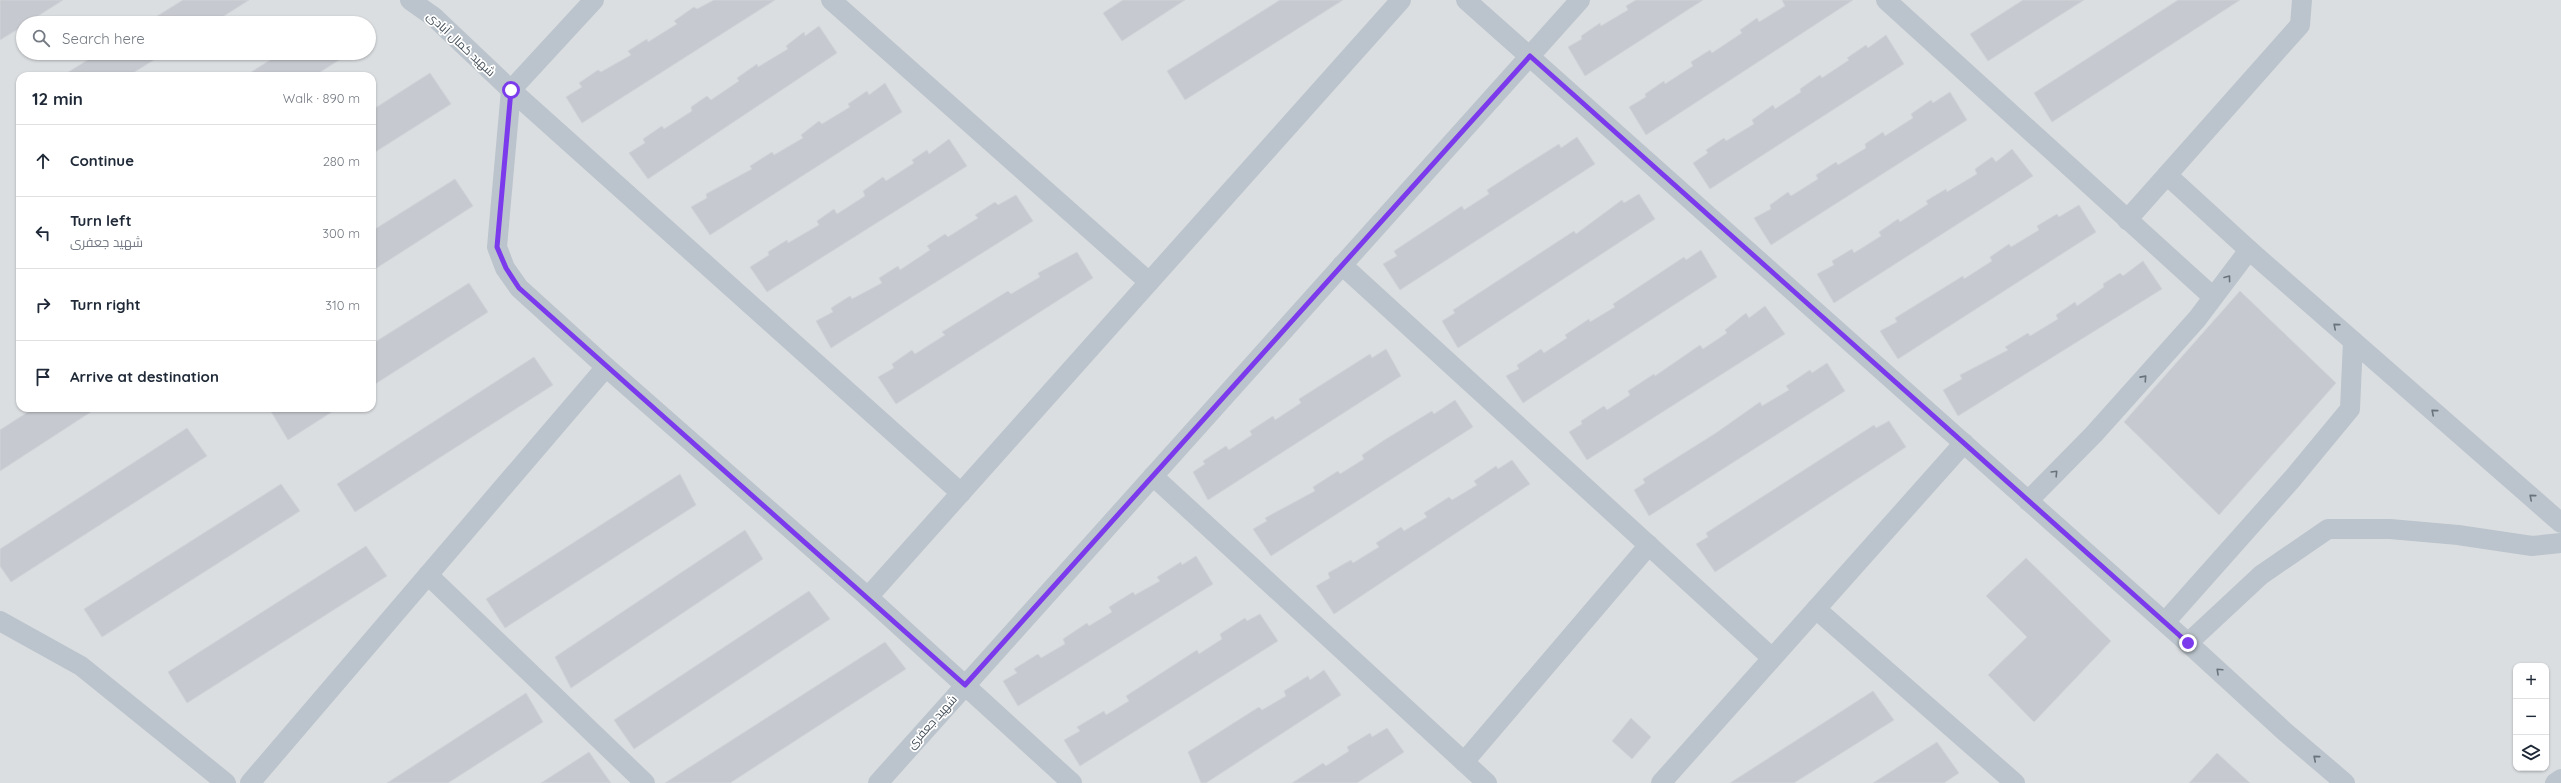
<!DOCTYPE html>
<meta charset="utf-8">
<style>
:root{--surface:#fff;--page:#f6f6f7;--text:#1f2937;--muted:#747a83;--line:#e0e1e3}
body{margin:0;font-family:Quicksand,Cairo,sans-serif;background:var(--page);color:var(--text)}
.controls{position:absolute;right:12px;bottom:12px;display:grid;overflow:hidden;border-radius:8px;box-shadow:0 1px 3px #0004}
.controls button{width:36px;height:36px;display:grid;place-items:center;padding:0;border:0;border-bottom:1px solid var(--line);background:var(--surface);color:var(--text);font:20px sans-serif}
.stop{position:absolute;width:12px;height:12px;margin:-9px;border:3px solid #7c3aed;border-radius:50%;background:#fff}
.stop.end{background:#7c3aed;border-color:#fff;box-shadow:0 1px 4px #0008}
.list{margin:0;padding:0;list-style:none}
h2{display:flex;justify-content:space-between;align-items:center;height:52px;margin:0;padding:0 16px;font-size:17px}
h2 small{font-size:13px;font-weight:400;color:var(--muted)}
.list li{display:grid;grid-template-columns:26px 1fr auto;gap:12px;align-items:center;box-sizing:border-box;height:72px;padding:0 16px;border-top:1px solid var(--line)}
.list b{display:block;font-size:15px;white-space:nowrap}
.list p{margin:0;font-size:13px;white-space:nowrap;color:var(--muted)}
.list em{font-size:13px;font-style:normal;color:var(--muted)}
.icon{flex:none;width:22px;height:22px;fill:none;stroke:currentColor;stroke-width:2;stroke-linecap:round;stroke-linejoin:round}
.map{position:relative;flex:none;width:2561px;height:783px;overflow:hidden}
.search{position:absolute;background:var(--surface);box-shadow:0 1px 3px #0004;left:16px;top:16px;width:360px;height:44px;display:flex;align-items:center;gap:10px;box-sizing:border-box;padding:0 14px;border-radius:22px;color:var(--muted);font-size:15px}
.panel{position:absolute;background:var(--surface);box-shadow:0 1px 3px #0004;left:16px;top:72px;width:360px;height:340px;border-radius:12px}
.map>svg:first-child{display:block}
.airport{fill:#dbdee1;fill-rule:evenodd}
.building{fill:#c6c9cf;stroke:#d0d3d8}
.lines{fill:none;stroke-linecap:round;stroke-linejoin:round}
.minor{stroke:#bbc4cc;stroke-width:20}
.oneway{stroke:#68737c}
.route{stroke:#7c3aed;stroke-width:5}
.labels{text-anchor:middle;stroke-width:3.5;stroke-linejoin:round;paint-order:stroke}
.street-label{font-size:12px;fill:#455059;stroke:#fff}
</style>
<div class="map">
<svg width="2561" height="783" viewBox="0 0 2561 783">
<rect width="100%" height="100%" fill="#efecec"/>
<path class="airport" d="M0 0H2561V783H0ZM23 23H369V53H23ZM20 76H372V408H20ZM2516 666H2546V768H2516Z"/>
<g class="building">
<path d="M0 0H63L27 23H23V26L0 40Z"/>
<path d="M183 0H249L213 23H146Z"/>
<path d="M714 0H775L582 123 566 97 582 87 579 83 598 70 601 72 631 55 628 51 647 39 648 42 677 24 674 21 694 7 697 9Z"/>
<path d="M1123 0H1185L1122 41 1103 13Z"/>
<path d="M1280 0H1343L1185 100 1167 71Z"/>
<path d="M1636 0H1703L1585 76 1568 47 1582 39 1581 36 1600 23 1601 26 1628 10 1626 6Z"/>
<path d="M1782 0H1853L1646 135 1629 107 1646 97 1645 94 1664 81 1665 84 1693 66 1691 62 1710 50 1712 53 1742 33 1740 30 1757 18 1759 22 1785 6Z"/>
<path d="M2023 0H2084L1988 61 1970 34Z"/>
<path d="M2178 0H2240L2052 122 2034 93Z"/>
<path d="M819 26 837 53 648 179 629 153 645 143 643 139 662 126 664 129 692 111 691 107 707 96 711 100 739 81 737 78 757 64 758 67 788 49 786 46 804 32 805 36Z"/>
<path d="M1886 35 1904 64 1710 189 1693 163 1708 153 1706 150 1724 138 1726 141 1754 124 1752 120 1773 105 1775 109 1801 92 1800 89 1820 75 1822 78 1849 60 1847 58 1866 45 1868 48Z"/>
<path d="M99 53H165L128 76H62Z"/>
<path d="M281 53H350L314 76H245Z"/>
<path d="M430 73 451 104 372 154V110Z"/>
<path d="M885 83 902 112 710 235 691 207 707 198 706 194 752 169 750 166 772 152 774 155 803 138 801 135 819 121 822 124 850 107 848 104 867 91 869 95Z"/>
<path d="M1950 92 1967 120 1771 245 1754 218 1771 209 1770 205 1788 192 1791 196 1818 179 1816 175 1836 162 1838 165 1866 148 1865 144 1883 132 1885 136 1913 118 1911 114 1931 100 1933 103Z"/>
<path d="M1577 137 1595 164 1400 290 1383 264 1397 256 1394 251 1462 206 1464 210 1489 194 1487 190 1524 166 1559 144 1561 148Z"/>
<path d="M949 139 967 166 767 292 750 267 769 255 768 252 787 240 788 243 819 225 817 221 834 209 837 214 865 196 863 191 883 177 886 181 914 163 912 160 927 150 929 154Z"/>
<path d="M2012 149 2033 176 1834 303 1817 274 1834 265 1832 261 1852 249 1854 253 1881 236 1879 232 1898 219 1900 222 1928 204 1926 201 1946 189 1947 192 1977 174 1975 169 1992 157 1996 162Z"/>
<path d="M455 179 473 206 372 271V231Z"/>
<path d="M1639 194 1655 219 1458 348 1442 321 1455 313 1453 310 1574 231 1576 234 1622 200 1624 203Z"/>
<path d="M1016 195 1033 221 831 348 816 321 833 312 831 308 850 296 852 299 882 283 879 278 898 266 900 270 930 250 927 246 945 234 948 237 978 218 975 215 995 202 998 205Z"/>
<path d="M2079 205 2096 232 1898 359 1880 331 1897 322 1895 318 1963 276 1964 279 1992 261 1990 257 2009 244 2011 247 2039 230 2037 226 2057 214 2059 217Z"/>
<path d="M1701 250 1717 277 1523 403 1506 376 1519 369 1517 365 1541 349 1544 353 1567 338 1565 335 1589 319 1590 322 1615 307 1613 304 1684 257 1686 260Z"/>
<path d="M1077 252 1093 278 896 404 878 377 894 368 892 364 912 350 915 354 945 335 942 332 1008 291 1011 294 1040 277 1038 273Z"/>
<path d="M2143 261 2162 289 1958 416 1943 390 1962 379 1960 375 2008 350 2005 347 2028 333 2030 336 2058 319 2056 315 2075 302 2077 306 2104 287 2103 284 2120 273 2123 276Z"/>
<path d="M469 283 488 312 372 386V344Z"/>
<path d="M2240 291 2336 383 2219 515 2124 422Z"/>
<path d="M1765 306 1785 334 1587 460 1569 432 1582 424 1581 421 1604 406 1607 410 1630 395 1628 391 1654 374 1655 376 1700 345 1703 349 1727 333 1725 330 1746 313 1749 318Z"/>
<path d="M1386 349 1401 376 1208 500 1193 472 1205 464 1203 461 1226 446 1229 450 1252 435 1250 431 1273 416 1275 420 1301 403 1299 399 1370 354 1372 358Z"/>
<path d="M534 357 553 385 355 512 337 484Z"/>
<path d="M1827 363 1845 391 1649 516 1634 490 1645 483 1643 479 1716 433 1760 402 1762 406 1789 390 1786 386 1810 370 1812 373Z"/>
<path d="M1455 400 1473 427 1271 556 1253 529 1267 521 1265 518 1315 491 1313 487 1338 471 1340 474 1364 459 1362 455 1386 439 1432 411 1434 414Z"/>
<path d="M34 408H97L0 471V430Z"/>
<path d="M269 408H338L288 440Z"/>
<path d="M1889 421 1906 447 1715 572 1696 544 1708 537 1706 533 1874 425 1876 428Z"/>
<path d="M187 428 207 456 11 582 0 566V549Z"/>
<path d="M1512 460 1530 484 1334 614 1316 586 1330 578 1328 573 1351 560 1353 563 1379 547 1376 543 1401 527 1404 531 1427 517 1424 513 1449 497 1452 500 1477 485 1474 481 1496 466 1498 469Z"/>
<path d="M680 474 696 505 505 628 486 599Z"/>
<path d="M281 484 300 511 102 637 84 609Z"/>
<path d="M745 530 763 559 571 688 555 657Z"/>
<path d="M366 546 387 576 187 703 168 672Z"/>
<path d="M1196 556 1213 584 1018 706 1003 681 1017 673 1014 669 1038 654 1041 658 1065 644 1063 639 1087 623 1089 626 1112 612 1109 607 1133 592 1135 595 1160 581 1157 577 1181 562 1182 565Z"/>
<path d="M2026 558 2111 641 2034 722 1988 675 2027 637 1986 596Z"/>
<path d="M809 591 830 619 634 749 614 720Z"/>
<path d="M1260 614 1278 641 1080 766 1064 740 1080 731 1077 727 1104 711 1106 715 1129 701 1126 696 1197 650 1199 654 1222 639 1220 634 1245 618 1247 621Z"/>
<path d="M885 642 906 669 730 783H665Z"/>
<path d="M1324 670 1341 695 1206 783H1201L1188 752 1259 707 1262 710 1286 696 1284 691 1308 676 1310 680Z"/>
<path d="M1873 691 1894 720 1794 783H1730Z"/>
<path d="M526 693 543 722 448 783H387Z"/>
<path d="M1631 718 1651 737 1632 759 1612 741Z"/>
<path d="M1387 728 1404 752 1357 783H1292L1323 763 1326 766 1349 751 1347 747 1370 733 1372 737Z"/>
<path d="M1937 742 1959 773 1944 783H1873Z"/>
<path d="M589 752 611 783H541Z"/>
<path d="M2217 753 2250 783H2189Z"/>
</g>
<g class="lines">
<g class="minor">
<path d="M410 0 434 17 511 90 497 247 505 268 519 288 606 367 868 597"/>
<path d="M594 0 511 90 961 493"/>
<path d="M831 0 1149 282"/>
<path d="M1466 0 2188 643 2284 731 2345 783"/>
<path d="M1886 0 2213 297"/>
<path d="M2302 0 2300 25 2167 175 2249 250 2561 523"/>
<path d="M2127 220 2167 175"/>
<path d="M1342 265 1772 658"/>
<path d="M1153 476 1487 783"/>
<path d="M2028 501 2094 434 2197 319 2249 250"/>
<path d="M428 575 645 783"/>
<path d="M1816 609 2015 783"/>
<path d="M0 621 81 666 226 783"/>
<path d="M2165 622 2293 478 2350 409 2353 341"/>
<path d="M2188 643 2261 575 2328 529H2390L2458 535 2532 546 2561 543"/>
<path d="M1464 762 1649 545"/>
<path d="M250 783 606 367"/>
<path d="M878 783 1580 0"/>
<path d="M1072 783 868 597 1401 0"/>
<path d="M1661 783 1964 443"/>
<path d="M2555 783 2561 779"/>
</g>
</g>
<defs><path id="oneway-chevron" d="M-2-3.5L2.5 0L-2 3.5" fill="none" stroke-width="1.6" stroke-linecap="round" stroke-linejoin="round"/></defs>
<g class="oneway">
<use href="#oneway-chevron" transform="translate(2228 278) rotate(-53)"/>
<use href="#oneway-chevron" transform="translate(2336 326) rotate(-139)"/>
<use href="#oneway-chevron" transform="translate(2144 378) rotate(-48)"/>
<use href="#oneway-chevron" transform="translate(2434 412) rotate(-139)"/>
<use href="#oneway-chevron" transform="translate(2055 473) rotate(-46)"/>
<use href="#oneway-chevron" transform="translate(2532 497) rotate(-139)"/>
<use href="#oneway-chevron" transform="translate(2219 671) rotate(-137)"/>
<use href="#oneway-chevron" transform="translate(2316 758) rotate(-140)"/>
</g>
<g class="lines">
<path class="route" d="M511 90 497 247 506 268 519 288 965 685 1530 56 2188 643"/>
</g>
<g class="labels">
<g class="street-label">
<text transform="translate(461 44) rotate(43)" y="4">شهید کمال آبادی</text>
<text transform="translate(932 722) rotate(-48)" y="4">شهید جعفری</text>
</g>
</g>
</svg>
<div class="controls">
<button>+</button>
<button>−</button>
<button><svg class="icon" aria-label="layers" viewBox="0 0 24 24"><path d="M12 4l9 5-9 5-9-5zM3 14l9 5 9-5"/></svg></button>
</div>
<div class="stop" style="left:511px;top:90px"></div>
<div class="stop end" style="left:2188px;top:643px"></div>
<div class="search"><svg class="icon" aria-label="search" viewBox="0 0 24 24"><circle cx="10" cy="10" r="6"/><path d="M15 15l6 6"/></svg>Search here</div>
<section class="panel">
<h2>12 min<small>Walk · 890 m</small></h2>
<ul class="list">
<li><svg class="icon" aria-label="ahead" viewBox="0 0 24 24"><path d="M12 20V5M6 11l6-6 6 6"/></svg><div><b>Continue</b></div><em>280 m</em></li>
<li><svg class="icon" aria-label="left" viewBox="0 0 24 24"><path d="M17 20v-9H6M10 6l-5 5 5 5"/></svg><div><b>Turn left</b><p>شهید جعفری</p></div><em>300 m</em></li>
<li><svg class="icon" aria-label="right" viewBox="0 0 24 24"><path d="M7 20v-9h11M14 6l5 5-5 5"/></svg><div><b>Turn right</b></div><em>310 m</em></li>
<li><svg class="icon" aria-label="arrive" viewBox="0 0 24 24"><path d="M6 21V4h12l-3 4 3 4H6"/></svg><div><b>Arrive at destination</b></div></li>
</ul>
</section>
</div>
